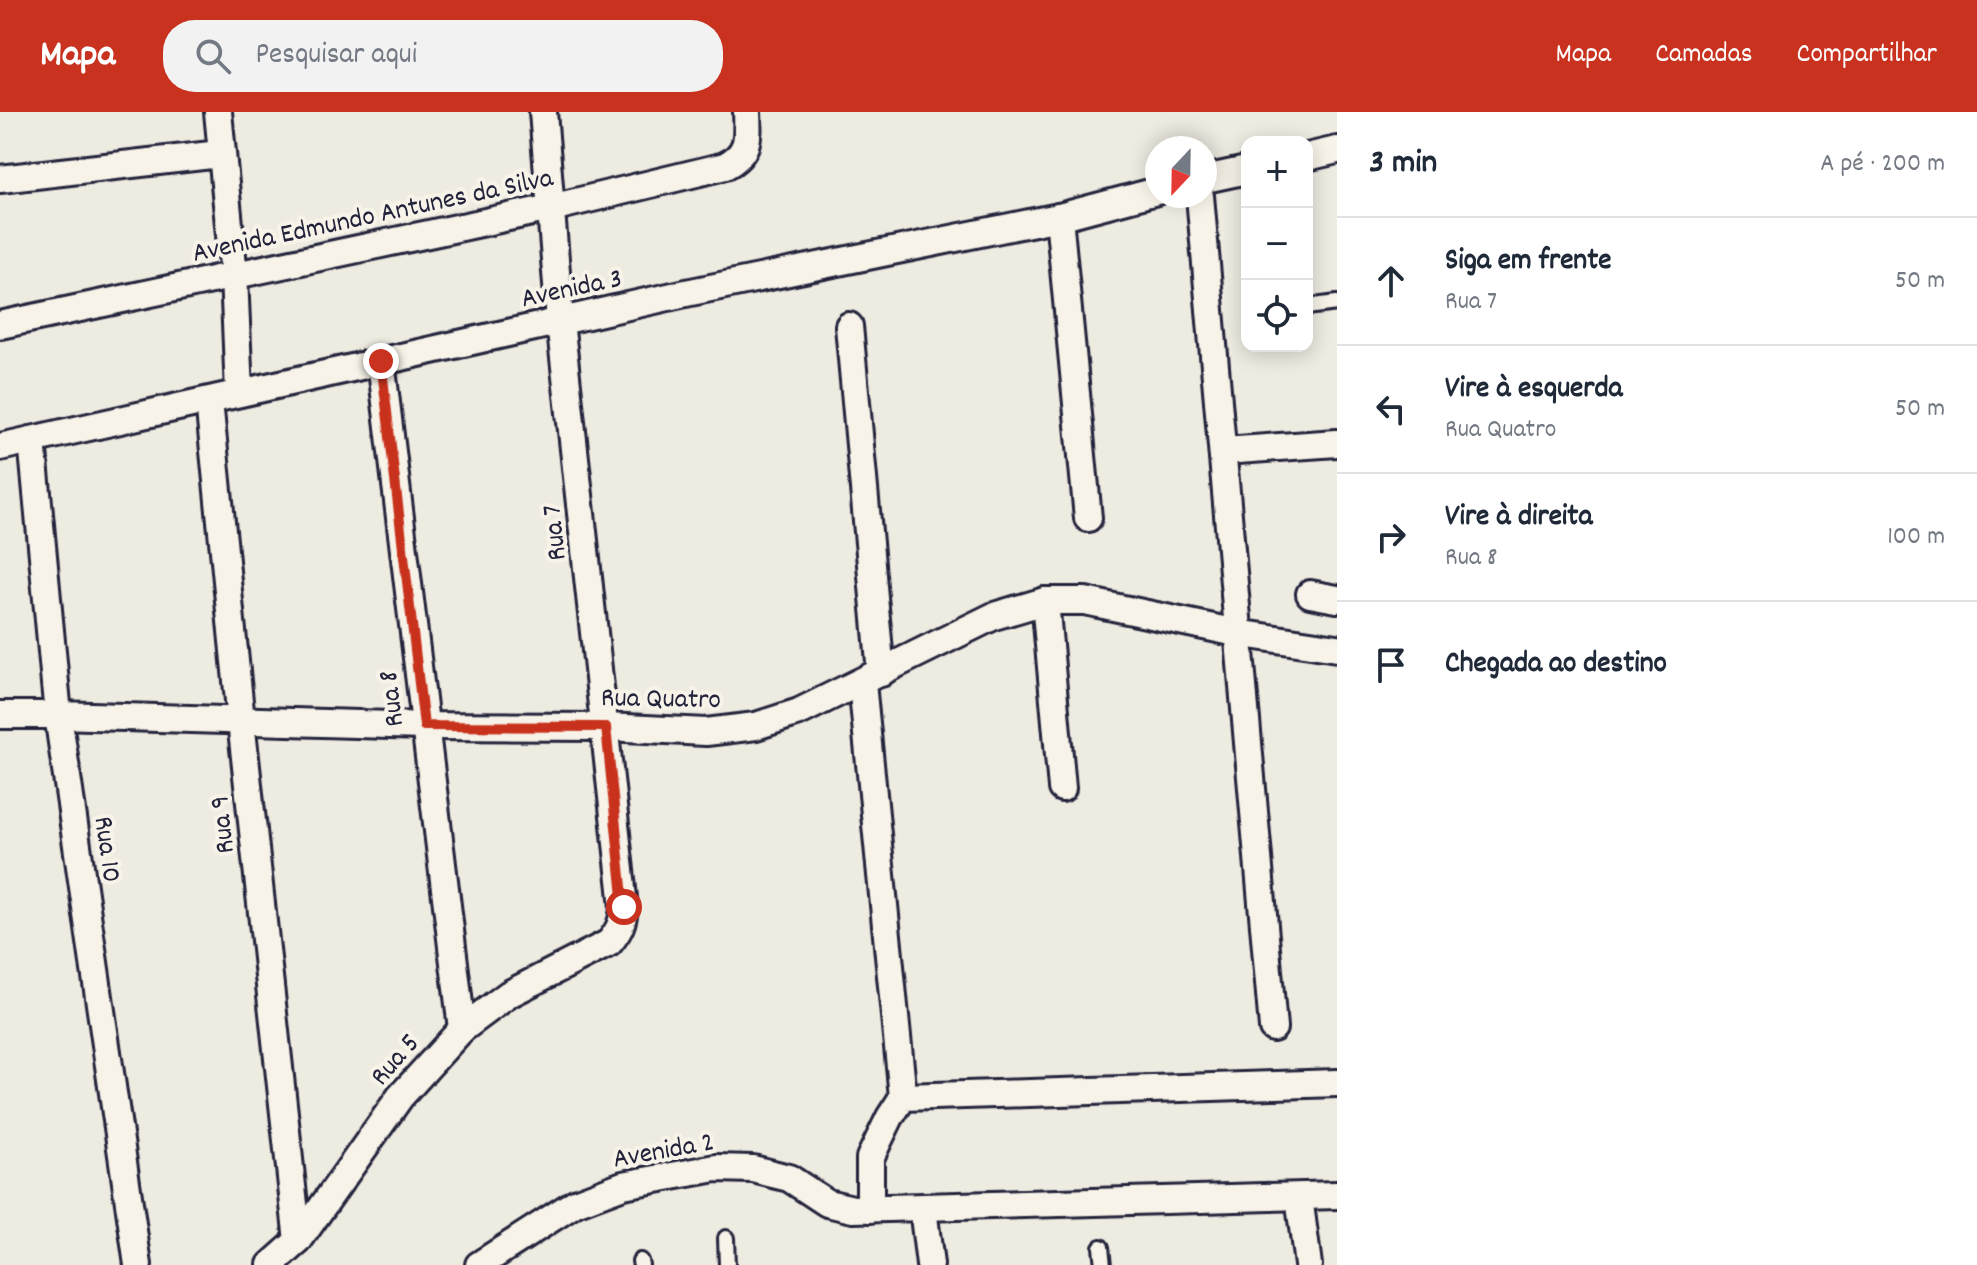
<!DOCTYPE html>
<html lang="pt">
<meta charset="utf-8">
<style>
:root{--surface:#fff;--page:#f2f2f3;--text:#1f2937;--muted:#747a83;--line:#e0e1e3;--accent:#c8321e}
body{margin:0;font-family:Dekko,sans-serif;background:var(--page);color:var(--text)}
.controls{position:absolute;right:24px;top:24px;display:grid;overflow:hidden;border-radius:16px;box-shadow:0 4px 20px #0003}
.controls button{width:72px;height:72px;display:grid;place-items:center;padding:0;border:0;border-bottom:2px solid var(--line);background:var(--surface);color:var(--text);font:40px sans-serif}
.compass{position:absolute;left:1145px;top:24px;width:72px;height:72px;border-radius:50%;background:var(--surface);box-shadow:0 4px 20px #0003;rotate:202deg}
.stop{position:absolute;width:24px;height:24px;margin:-18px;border:6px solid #c8321e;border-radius:50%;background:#fff}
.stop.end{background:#c8321e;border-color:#fff;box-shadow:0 2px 8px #0008}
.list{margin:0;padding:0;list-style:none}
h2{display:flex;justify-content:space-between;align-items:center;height:104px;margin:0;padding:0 32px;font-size:34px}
h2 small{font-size:26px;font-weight:400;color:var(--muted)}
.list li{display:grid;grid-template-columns:52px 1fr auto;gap:24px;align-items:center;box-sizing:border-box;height:128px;padding:0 32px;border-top:2px solid var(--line)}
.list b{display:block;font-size:30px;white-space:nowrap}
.list p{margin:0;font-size:26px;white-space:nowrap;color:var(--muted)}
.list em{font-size:26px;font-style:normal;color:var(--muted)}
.icon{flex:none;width:44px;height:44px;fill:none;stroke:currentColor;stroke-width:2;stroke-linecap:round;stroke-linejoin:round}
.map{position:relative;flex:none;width:1337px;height:1153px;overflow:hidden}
header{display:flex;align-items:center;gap:48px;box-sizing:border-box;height:112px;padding:0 40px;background:var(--accent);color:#fff}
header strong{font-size:38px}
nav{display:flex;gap:44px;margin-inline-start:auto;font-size:28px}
.search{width:560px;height:72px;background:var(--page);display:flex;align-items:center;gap:20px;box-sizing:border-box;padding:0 28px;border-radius:32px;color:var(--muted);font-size:30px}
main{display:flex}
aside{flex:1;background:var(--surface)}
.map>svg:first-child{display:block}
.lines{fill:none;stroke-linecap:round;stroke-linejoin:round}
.lane-casing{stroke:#22223b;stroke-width:20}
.street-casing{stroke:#22223b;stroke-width:32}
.lane{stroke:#f7f3e8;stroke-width:14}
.street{stroke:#f7f3e8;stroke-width:26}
.route{stroke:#c8321e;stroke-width:10}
.labels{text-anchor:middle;stroke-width:8;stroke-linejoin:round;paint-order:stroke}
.street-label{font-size:28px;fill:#22223b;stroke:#f7f3e8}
</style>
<header>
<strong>Mapa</strong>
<div class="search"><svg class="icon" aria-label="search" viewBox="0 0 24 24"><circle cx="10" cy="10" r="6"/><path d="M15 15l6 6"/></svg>Pesquisar aqui</div>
<nav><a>Mapa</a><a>Camadas</a><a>Compartilhar</a></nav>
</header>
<main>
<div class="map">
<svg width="1337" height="1153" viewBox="0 0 1337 1153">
<rect width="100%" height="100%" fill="#eeebe1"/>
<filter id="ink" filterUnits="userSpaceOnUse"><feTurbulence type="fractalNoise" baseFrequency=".0125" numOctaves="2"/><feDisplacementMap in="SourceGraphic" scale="16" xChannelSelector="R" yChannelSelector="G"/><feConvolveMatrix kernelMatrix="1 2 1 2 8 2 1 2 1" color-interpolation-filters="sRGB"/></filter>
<g filter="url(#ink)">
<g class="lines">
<defs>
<g id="lane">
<path d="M1307 195 1337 191"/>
<path d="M726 1126 727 1153"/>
<path d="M1101 1135 1103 1153"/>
<path d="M640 1149 641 1153"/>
</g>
<g id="street">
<path d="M218 0 234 164 239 281"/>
<path d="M1307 45 1337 38"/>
<path d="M0 67 220 42"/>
<path d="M1205 67 1247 58"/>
<path d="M1200 84 1273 916"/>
<path d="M1059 105 1088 406"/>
<path d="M0 213 551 96 725 54C750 41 748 25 747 0"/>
<path d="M849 214 881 561"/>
<path d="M381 249 462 917"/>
<path d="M209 289 241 609 298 1129"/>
<path d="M32 328 58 603 138 1153"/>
<path d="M0 335 686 181 1059 105 1157 79"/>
<path d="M1223 339 1337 331"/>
<path d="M1310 482 1337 487"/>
<path d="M1045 489 1062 676"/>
<path d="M862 571 903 985"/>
<path d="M0 603H58L424 614 606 615 706 620 756 614 799 600 994 504 1045 489H1085L1237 521 1337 536"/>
<path d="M1299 1085 1308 1153"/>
<path d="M923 1096 930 1153"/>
<path d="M870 1097V1046L890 1005 903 985 1337 971"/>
<path d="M271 1153 298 1129 400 985 462 917 509 882 609 831C619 819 623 811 624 795L560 209 543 0"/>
<path d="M479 1153 575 1091 623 1073 716 1056 753 1057 789 1066 827 1091 853 1097 1337 1083"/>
</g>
</defs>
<use href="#lane" class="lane-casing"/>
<use href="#street" class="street-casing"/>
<use href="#lane" class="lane"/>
<use href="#street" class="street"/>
</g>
</g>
<g class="lines" filter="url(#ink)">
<path class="route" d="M381 249 424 614 606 615 624 795"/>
</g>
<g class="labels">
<g class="street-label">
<text transform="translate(372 101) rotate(-12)" y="10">Avenida Edmundo Antunes da Silva</text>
<text transform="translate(571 174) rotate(-12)" y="10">Avenida 3</text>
<text transform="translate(552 421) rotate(-96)" y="10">Rua 7</text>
<text transform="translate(661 584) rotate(1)" y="10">Rua Quatro</text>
<text transform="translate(389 587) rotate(-97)" y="10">Rua 8</text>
<text transform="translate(220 713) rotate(-96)" y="10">Rua 9</text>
<text transform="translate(110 737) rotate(82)" y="10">Rua 10</text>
<text transform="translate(393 946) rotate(-49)" y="10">Rua 5</text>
<text transform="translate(663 1036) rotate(-10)" y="10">Avenida 2</text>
</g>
</g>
</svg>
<div class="controls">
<button>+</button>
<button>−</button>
<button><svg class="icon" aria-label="locate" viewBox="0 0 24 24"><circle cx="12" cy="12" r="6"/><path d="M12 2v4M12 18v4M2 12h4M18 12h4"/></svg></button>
</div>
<svg class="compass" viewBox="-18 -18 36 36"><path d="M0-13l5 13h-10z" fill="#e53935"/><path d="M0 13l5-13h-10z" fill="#747a83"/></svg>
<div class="stop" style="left:624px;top:795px"></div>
<div class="stop end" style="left:381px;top:249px"></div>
</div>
<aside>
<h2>3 min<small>A pé · 200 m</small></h2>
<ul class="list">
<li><svg class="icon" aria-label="ahead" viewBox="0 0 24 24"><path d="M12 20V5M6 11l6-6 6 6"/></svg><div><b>Siga em frente</b><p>Rua 7</p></div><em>50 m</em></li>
<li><svg class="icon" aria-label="left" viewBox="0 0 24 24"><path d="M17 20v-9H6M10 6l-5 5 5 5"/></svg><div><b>Vire à esquerda</b><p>Rua Quatro</p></div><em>50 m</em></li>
<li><svg class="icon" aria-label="right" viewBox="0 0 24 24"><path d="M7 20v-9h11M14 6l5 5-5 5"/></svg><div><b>Vire à direita</b><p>Rua 8</p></div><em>100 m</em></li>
<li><svg class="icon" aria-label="arrive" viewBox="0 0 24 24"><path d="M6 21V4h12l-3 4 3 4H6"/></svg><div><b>Chegada ao destino</b></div></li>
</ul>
</aside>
</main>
